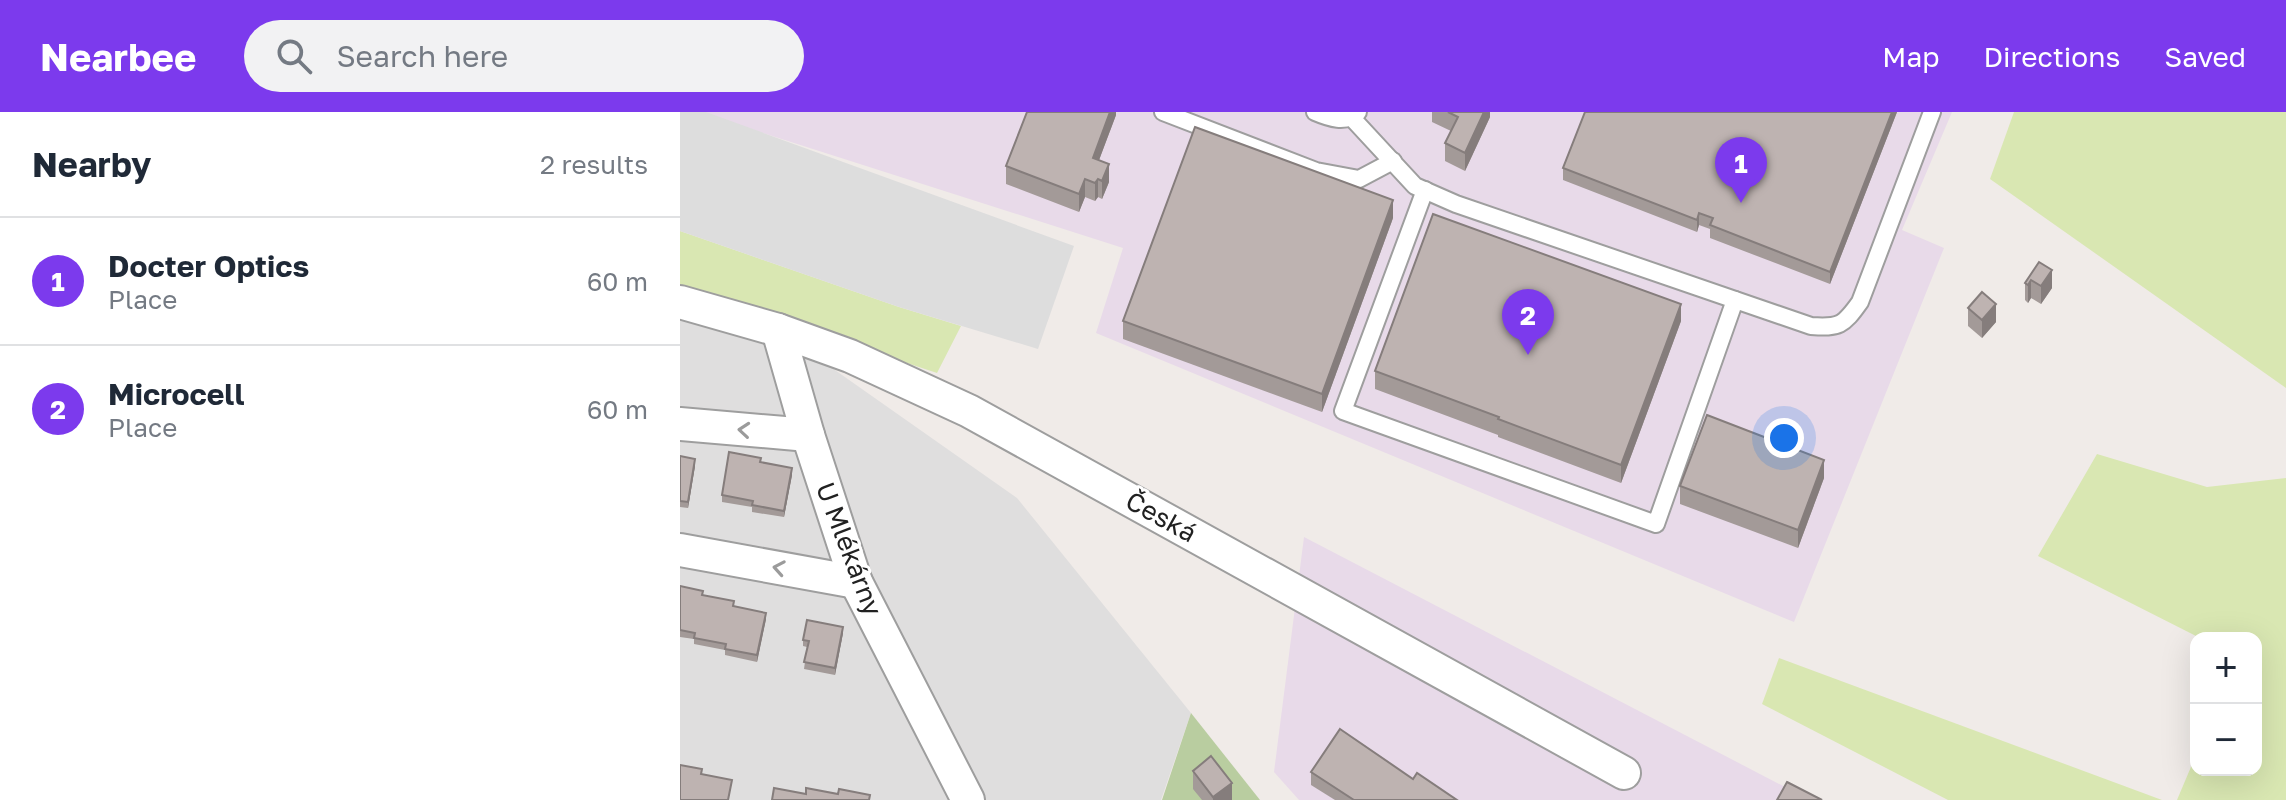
<!DOCTYPE html>
<meta charset="utf-8">
<style>
:root{--surface:#fff;--page:#f2f2f3;--text:#1f2937;--muted:#747a83;--line:#e0e1e3;--accent:#7c3aed}
body{margin:0;font-family:"Golos Text",sans-serif;background:var(--page);color:var(--text)}
.controls{position:absolute;right:24px;bottom:24px;display:grid;overflow:hidden;border-radius:16px;box-shadow:0 8px 32px #0002}
.controls button{width:72px;height:72px;display:grid;place-items:center;padding:0;border:0;border-bottom:2px solid var(--line);background:var(--surface);color:var(--text);font:40px sans-serif}
.you{position:absolute;left:1104px;top:326px;width:28px;height:28px;margin:-20px;border:6px solid #fff;border-radius:50%;background:#1a73e8;box-shadow:0 0 0 12px #1a73e833}
.badge{display:grid;place-items:center;width:52px;height:52px;border-radius:50%;background:var(--accent);color:#fff;font-size:26px;font-weight:700}
.pin{position:absolute;translate:-50% -66px;filter:drop-shadow(0 2px 4px #0008)}
.pin::after{content:'';position:absolute;top:42px;width:28px;height:24px;background:inherit;clip-path:polygon(0 0,100% 0,50% 100%)}
.list{margin:0;padding:0;list-style:none}
h2{display:flex;justify-content:space-between;align-items:center;height:104px;margin:0;padding:0 32px;font-size:34px}
h2 small{font-size:26px;font-weight:400;color:var(--muted)}
.list li{display:grid;grid-template-columns:52px 1fr auto;gap:24px;align-items:center;box-sizing:border-box;height:128px;padding:0 32px;border-top:2px solid var(--line)}
.list b{display:block;font-size:30px;white-space:nowrap}
.list p{margin:0;font-size:26px;white-space:nowrap;color:var(--muted)}
.list em{font-size:26px;font-style:normal;color:var(--muted)}
.icon{flex:none;width:44px;height:44px;fill:none;stroke:currentColor;stroke-width:2;stroke-linecap:round;stroke-linejoin:round}
.map{position:relative;flex:none;width:1606px;height:688px;overflow:hidden}
header{display:flex;align-items:center;gap:48px;box-sizing:border-box;height:112px;padding:0 40px;background:var(--accent);color:#fff}
header strong{font-size:38px}
nav{display:flex;gap:44px;margin-inline-start:auto;font-size:28px}
.search{width:560px;height:72px;background:var(--page);display:flex;align-items:center;gap:20px;box-sizing:border-box;padding:0 28px;border-radius:44px;color:var(--muted);font-size:30px}
main{display:flex}
aside{flex:1;background:var(--surface)}
.map>svg:first-child{display:block}
.residential{fill:#dfdede}
.industrial{fill:#e8dae9}
.grass{fill:#d9e7b2}
.forest{fill:#b9cda0}
.parking{fill:#ddd}
.lines{fill:none;stroke-linecap:round;stroke-linejoin:round}
.lane-casing{stroke:#9e9e9e;stroke-width:20}
.street-casing{stroke:#9e9e9e;stroke-width:36}
.lane{stroke:#fff;stroke-width:16}
.street{stroke:#fff;stroke-width:32}
.wall{fill:#a39a98}
.shaded-wall{fill:#857d7c}
.building{fill:#beb3b1;stroke:#857d7c;stroke-width:2}
.oneway{stroke:#9b9b9b}
.labels{text-anchor:middle;stroke-width:6;stroke-linejoin:round;paint-order:stroke}
.street-label{font-size:26px;fill:#212121;stroke:#fff}
</style>
<header>
<strong>Nearbee</strong>
<div class="search"><svg class="icon" aria-label="search" viewBox="0 0 24 24"><circle cx="10" cy="10" r="6"/><path d="M15 15l6 6"/></svg>Search here</div>
<nav><a>Map</a><a>Directions</a><a>Saved</a></nav>
</header>
<main>
<aside>
<h2>Nearby<small>2 results</small></h2>
<ul class="list">
<li><span class="badge">1</span><div><b>Docter Optics</b><p>Place</p></div><em>60 m</em></li>
<li><span class="badge">2</span><div><b>Microcell</b><p>Place</p></div><em>60 m</em></li>
</ul>
</aside>
<div class="map">
<svg width="1606" height="688" viewBox="0 0 1606 688">
<rect width="100%" height="100%" fill="#f0ebe8"/>
<path class="residential" d="M0 197 98 218 337 386 511 601 481 688H0Z"/>
<g class="industrial">
<path d="M17 0H1272L1222 118 1264 136 1114 510 416 221 443 136Z"/>
<path d="M624 425 1130 688H619L594 660Z"/>
</g>
<g class="grass">
<path d="M1334 0H1606V276L1310 67Z"/>
<path d="M0 119 219 195 281 214 257 261 0 176Z"/>
<path d="M1417 342 1527 375 1606 366V688H1497L1516 643V658H1576V526H1520L1358 444Z"/>
<path d="M1099 546 1482 688H1268L1082 592Z"/>
</g>
<path class="forest" d="M511 601 580 688H482Z"/>
<path class="parking" d="M0 0H26L394 134 358 237 219 195 0 119Z"/>
<g class="lines">
<defs>
<g id="lane">
<path d="M483 0 636 59 679 67 713 49"/>
<path d="M635 0C649 6 666 12 678 0"/>
<path d="M672 6 735 74 776 92 1131 214C1159 216 1163 214 1180 190L1252 0"/>
<path d="M745 78 663 299 976 412 1055 188"/>
</g>
<g id="street">
<path d="M0 190 98 218 170 244 289 299 944 661"/>
<path d="M98 218 128 323 176 470 288 688"/>
<path d="M0 312 128 323"/>
<path d="M0 438 176 470"/>
</g>
</defs>
<use href="#lane" class="lane-casing"/>
<use href="#street" class="street-casing"/>
<use href="#lane" class="lane"/>
<use href="#street" class="street"/>
</g>
<g class="wall">
<path d="M430 0H436V3L419 48 429 70 422 87 418 85 415 89 405 85 399 100 326 72V54Z"/>
<path d="M752 0H810V5L785 59 765 49V31L771 19 752 10Z"/>
<path d="M905 0H1217L1150 172 1030 126V117L1019 113 1017 120 883 68V56Z"/>
<path d="M713 106 642 300 443 227V209Z"/>
<path d="M1359 150 1372 176 1361 192 1351 186 1348 191 1345 188V171Z"/>
<path d="M1288 196 1316 210 1302 226 1288 214Z"/>
<path d="M1001 209 941 371 818 325V323L695 277V259Z"/>
<path d="M0 344 15 354 8 396 0 395Z"/>
<path d="M81 351 112 363 104 405 72 400V395L42 390V383Z"/>
<path d="M1144 366 1118 436 1000 392V374Z"/>
<path d="M0 474 86 507 77 550 45 543V538L14 532V527L0 525Z"/>
<path d="M163 521 155 563 124 557 127 535 123 534V528Z"/>
<path d="M513 659 552 688H522L513 677Z"/>
<path d="M631 660 733 667 777 688H655L631 673Z"/>
</g>
<g class="shaded-wall">
<path d="M430 0H436V3L413 64V46Z"/>
<path d="M804 0H810V5L785 59V41Z"/>
<path d="M1212 0H1217L1150 172V160Z"/>
<path d="M429 52V70L422 87V69Z"/>
<path d="M405 67V85L399 100V82Z"/>
<path d="M418 67V85L415 89V71Z"/>
<path d="M713 88V106L642 300V282Z"/>
<path d="M1019 101V113L1017 120V108Z"/>
<path d="M1372 158V176L1361 192V174Z"/>
<path d="M1351 168V186L1348 191V173Z"/>
<path d="M1001 192V209L941 371V353Z"/>
<path d="M1316 192V210L1302 226V208Z"/>
<path d="M15 347V354L8 396V390Z"/>
<path d="M1144 348V366L1118 436V418Z"/>
<path d="M112 356V363L104 405V399Z"/>
<path d="M86 501V507L77 550V543Z"/>
<path d="M163 515V521L155 563V556Z"/>
<path d="M552 671V688H533V685Z"/>
</g>
<g class="building">
<path d="M347 0H430L413 46 429 52 422 69 418 67 415 71 405 67 399 82 326 54Z"/>
<path d="M768 0H804L785 41 765 31 778 5Z"/>
<path d="M905 0H1212L1150 160 1030 113 1033 106 1019 101 1017 108 883 56Z"/>
<path d="M515 15 713 88 642 282 443 209Z"/>
<path d="M753 102 1001 192 941 353 818 307 819 305 695 259Z"/>
<path d="M1359 150 1372 158 1361 174 1351 168 1348 173 1345 171Z"/>
<path d="M1302 180 1316 192 1302 208 1288 196Z"/>
<path d="M1027 303 1144 348 1118 418 1000 374Z"/>
<path d="M49 340 81 346 80 350 112 356 104 399 72 393 73 389 42 383Z"/>
<path d="M0 344 15 347 8 390 0 389Z"/>
<path d="M0 474 23 479 22 483 54 489 53 494 86 501 77 543 45 537 46 532 14 526 15 521 0 518Z"/>
<path d="M127 508 163 515 155 556 124 550 129 529 123 528Z"/>
<path d="M660 617 733 667 737 661 777 688H674L631 660Z"/>
<path d="M531 644 552 671 533 685 513 659Z"/>
<path d="M0 653 22 657 21 662 52 668 48 688H0Z"/>
<path d="M1107 670 1142 688H1097Z"/>
<path d="M94 676 126 682V676L158 682 159 677 190 683 189 688H92Z"/>
</g>
<defs><path id="oneway-chevron" d="M-2-3.5L2.5 0L-2 3.5" fill="none" stroke-width="1.6" stroke-linecap="round" stroke-linejoin="round" transform="scale(2)"/></defs>
<g class="oneway">
<use href="#oneway-chevron" transform="translate(64 318) rotate(-175)"/>
<use href="#oneway-chevron" transform="translate(99 456) rotate(-170)"/>
</g>
<g class="labels">
<g class="street-label">
<text transform="translate(481 405) rotate(29)" y="9">Česká</text>
<text transform="translate(169 437) rotate(69)" y="9">U Mlékárny</text>
</g>
</g>
</svg>
<div class="controls">
<button>+</button>
<button>−</button>
</div>
<div class="you"></div>
<div class="pin badge" style="left:1061px;top:91px">1</div>
<div class="pin badge" style="left:848px;top:243px">2</div>
</div>
</main>
